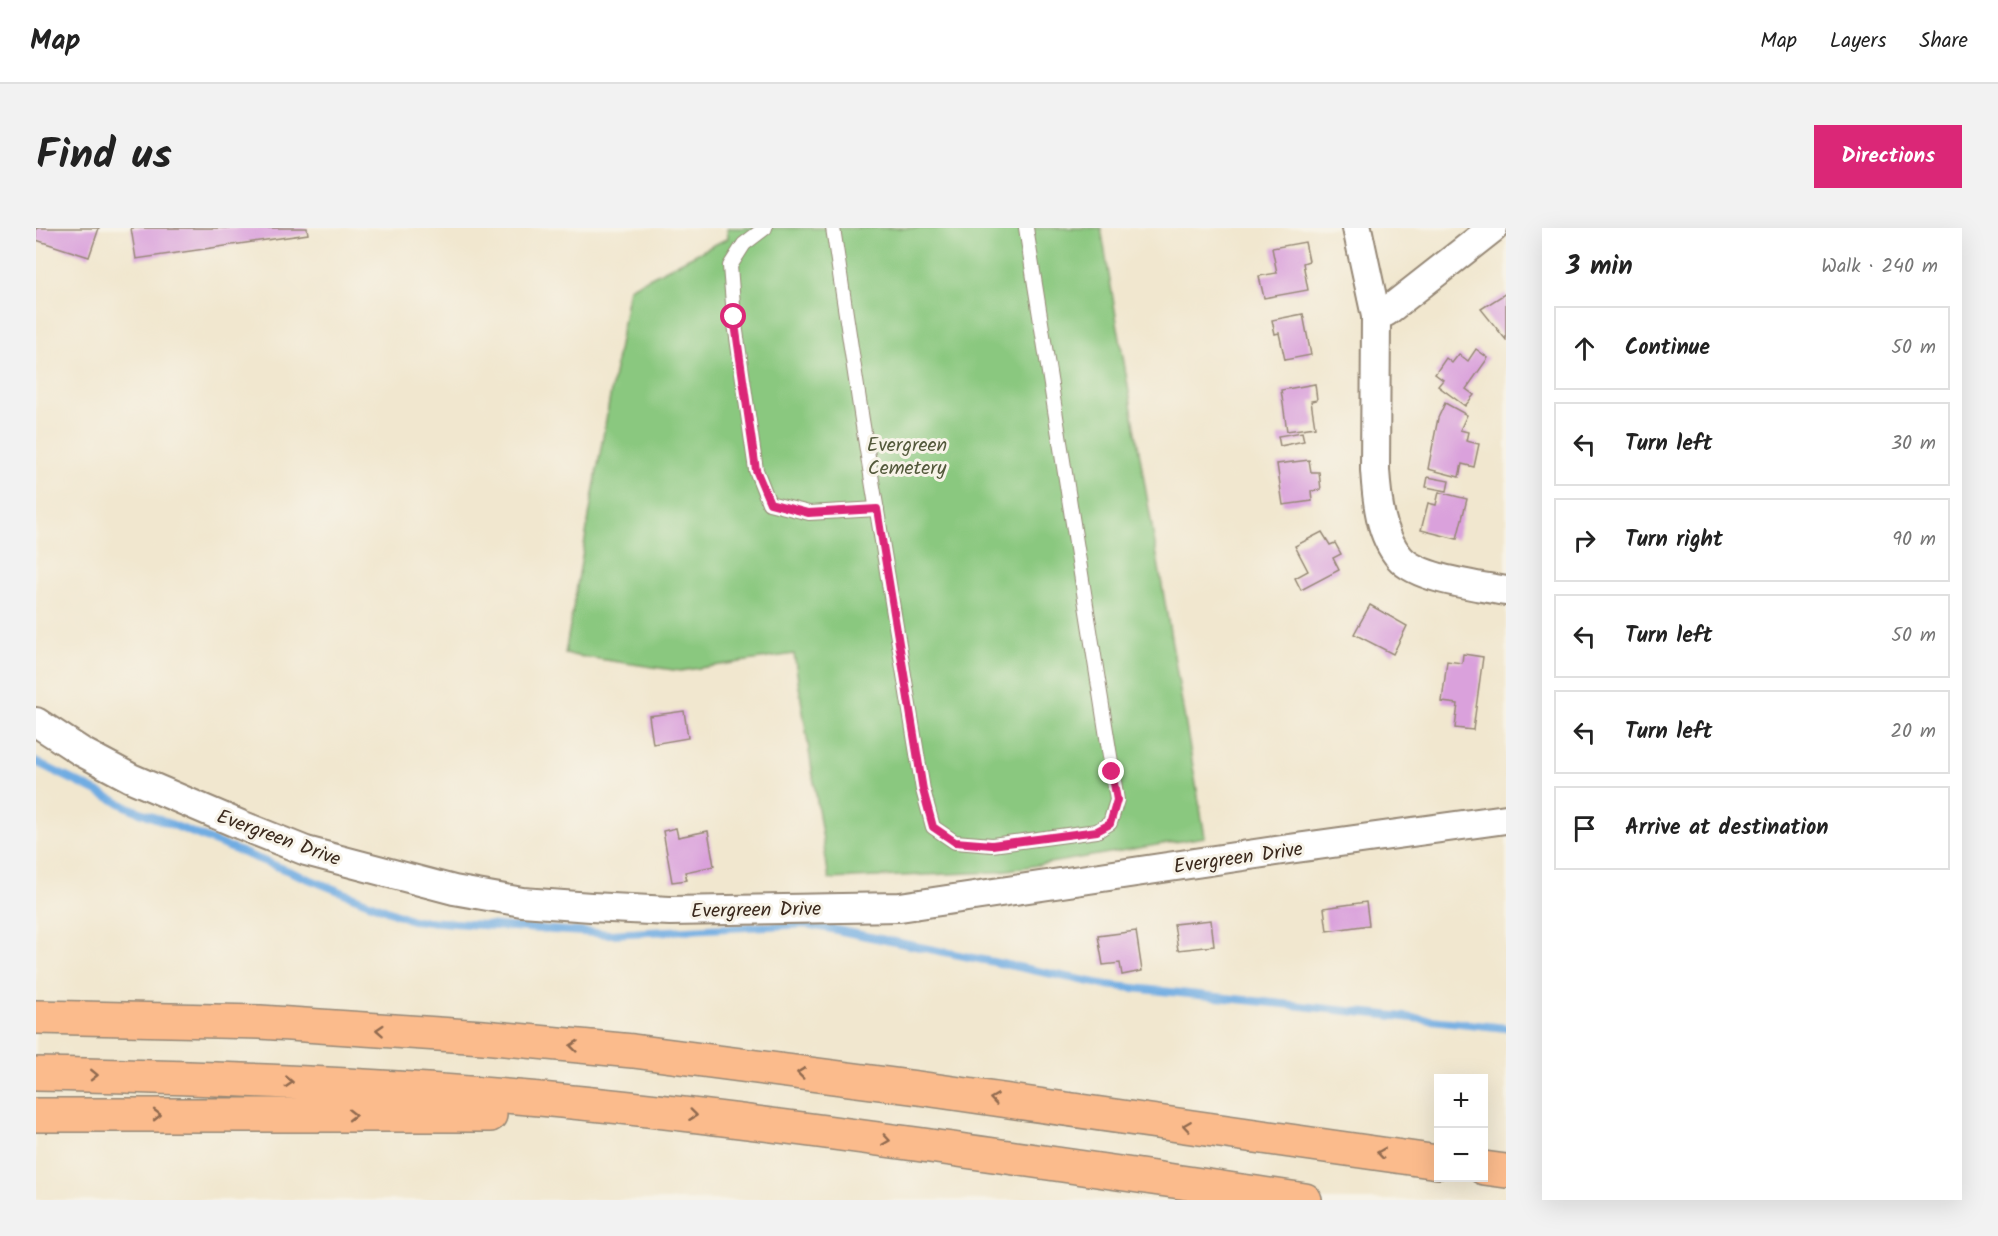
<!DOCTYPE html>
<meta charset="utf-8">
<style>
:root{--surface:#fff;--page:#f2f2f2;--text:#222;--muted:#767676;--line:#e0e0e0;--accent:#db2777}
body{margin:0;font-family:Kalam,sans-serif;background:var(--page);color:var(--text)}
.controls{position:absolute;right:18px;bottom:18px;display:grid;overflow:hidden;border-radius:0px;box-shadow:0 6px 24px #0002}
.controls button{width:54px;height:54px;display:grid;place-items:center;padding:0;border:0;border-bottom:2px solid var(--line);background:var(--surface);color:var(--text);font:30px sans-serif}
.stop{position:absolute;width:18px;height:18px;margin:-14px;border:4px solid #db2777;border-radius:50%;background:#fff}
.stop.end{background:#db2777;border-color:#fff;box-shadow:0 2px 6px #0008}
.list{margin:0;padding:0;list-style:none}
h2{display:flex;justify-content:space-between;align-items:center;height:78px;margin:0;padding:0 24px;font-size:26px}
h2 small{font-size:20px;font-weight:400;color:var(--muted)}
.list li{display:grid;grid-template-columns:39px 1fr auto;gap:18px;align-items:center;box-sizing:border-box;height:84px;margin:0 12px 12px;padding:0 12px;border:2px solid var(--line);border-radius:0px}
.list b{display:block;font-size:22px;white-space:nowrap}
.list em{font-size:20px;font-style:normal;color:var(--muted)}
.icon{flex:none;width:33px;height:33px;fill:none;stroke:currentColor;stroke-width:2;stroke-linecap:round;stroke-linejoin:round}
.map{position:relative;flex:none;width:1470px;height:972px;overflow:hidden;border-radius:0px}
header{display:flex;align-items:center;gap:36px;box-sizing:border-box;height:84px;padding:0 30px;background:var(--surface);border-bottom:2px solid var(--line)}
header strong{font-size:28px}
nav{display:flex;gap:33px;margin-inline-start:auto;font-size:21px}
.intro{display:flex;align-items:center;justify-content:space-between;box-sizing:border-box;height:144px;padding:0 36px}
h1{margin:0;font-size:42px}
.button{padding:15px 27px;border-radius:0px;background:var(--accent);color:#fff;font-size:21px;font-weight:700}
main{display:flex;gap:36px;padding:0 36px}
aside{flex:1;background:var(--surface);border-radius:0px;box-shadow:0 6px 24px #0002}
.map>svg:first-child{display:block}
.green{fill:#8ac87f;stroke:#62794e;stroke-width:1.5}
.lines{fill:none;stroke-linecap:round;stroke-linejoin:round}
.stream{stroke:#70ace2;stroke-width:8}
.building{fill:#daa1dc}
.lane-casing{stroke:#968876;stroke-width:16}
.street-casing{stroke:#968876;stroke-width:32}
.highway-casing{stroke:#968876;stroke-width:36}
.lane{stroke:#fff;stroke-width:14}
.street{stroke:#fff;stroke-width:28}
.highway{stroke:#fbbb8c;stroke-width:33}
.oneway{stroke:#916b50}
.route{stroke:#db2777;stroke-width:8}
.labels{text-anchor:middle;stroke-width:6;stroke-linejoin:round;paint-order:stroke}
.park-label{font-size:20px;fill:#53593b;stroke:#f7f3e8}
.street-label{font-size:20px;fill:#3b2a1e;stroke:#f7f3e8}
</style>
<header>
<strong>Map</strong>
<nav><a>Map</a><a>Layers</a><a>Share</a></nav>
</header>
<div class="intro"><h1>Find us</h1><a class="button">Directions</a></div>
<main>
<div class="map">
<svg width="1470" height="972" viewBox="0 0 1470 972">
<rect width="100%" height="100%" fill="#f7f3e8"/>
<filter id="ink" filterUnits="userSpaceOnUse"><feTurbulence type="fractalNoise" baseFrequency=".0167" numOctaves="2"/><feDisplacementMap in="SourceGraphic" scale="12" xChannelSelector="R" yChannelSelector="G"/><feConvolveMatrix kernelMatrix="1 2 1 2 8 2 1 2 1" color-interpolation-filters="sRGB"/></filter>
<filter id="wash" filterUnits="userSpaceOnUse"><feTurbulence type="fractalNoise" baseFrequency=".008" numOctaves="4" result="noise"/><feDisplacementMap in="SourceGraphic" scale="24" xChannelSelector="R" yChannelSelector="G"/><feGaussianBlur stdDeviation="1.35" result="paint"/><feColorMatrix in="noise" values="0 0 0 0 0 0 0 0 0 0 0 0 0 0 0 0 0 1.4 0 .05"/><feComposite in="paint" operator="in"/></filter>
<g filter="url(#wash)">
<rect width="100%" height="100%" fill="#f1e7cf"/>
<path class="green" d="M691 0H1065L1169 609 960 644 793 651 758 426 644 443 529 426 593 60 692 10Z"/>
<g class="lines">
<path class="stream" d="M0 534 94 580 376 692 574 706 771 696 1070 757 1470 800"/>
</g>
<g id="blocks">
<g class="building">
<path d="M0 0H63L53 29 0 12Z"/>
<path d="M95 0H271L272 6 100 31Z"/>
<path d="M1269 14 1273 33 1267 35 1272 62 1228 70 1223 48 1241 45 1236 20Z"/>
<path d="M1470 65V112L1445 81Z"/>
<path d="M1267 86 1275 127 1249 132 1243 105 1239 106 1236 92Z"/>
<path d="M1440 121 1452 130 1430 161 1438 167 1429 178 1402 158 1407 152 1399 146 1410 130 1416 135 1423 126 1432 133Z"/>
<path d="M1279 156 1281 172 1275 173 1279 199 1251 203 1245 162Z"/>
<path d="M1409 175 1431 187 1424 202 1432 204 1430 213 1443 216 1438 239 1426 236 1423 249 1392 241 1402 190Z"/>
<path d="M1266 204 1268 213 1244 218 1242 208Z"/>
<path d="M1273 232 1275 244H1283L1285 262 1275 263 1276 273 1247 277 1241 236Z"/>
<path d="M1392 249 1413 253 1411 263 1390 259Z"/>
<path d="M1403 264 1431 271 1421 311 1385 302 1392 275 1400 277Z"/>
<path d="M1286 304 1294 317 1299 315 1305 326 1297 330 1303 342 1265 362 1259 350 1272 343 1259 318Z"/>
<path d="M1334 377 1371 398 1357 426 1318 406Z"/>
<path d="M1427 426 1447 429 1437 502 1419 500 1422 476 1406 474 1411 433 1426 435Z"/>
<path d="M648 483 652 510 617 516 613 488Z"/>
<path d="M640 600 642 609 672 603 678 638 649 644 651 652 636 654 627 603Z"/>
<path d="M1330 674 1333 697 1291 703 1288 680Z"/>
<path d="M1175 692 1178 718 1142 722 1138 696Z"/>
<path d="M1100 703 1106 743 1086 747 1084 735 1067 737 1062 708Z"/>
</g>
</g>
</g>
<g filter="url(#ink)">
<use href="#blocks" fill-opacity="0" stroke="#968876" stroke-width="1.5"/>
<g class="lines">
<defs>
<g id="lane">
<path d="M729 0 708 16 694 38 698 89 720 242 733 275 773 285 841 281"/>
<path d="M797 0 826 192 887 562 897 599 919 614 956 617 1061 603 1074 595 1081 572 990 0"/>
</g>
<g id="street">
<path d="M1321 0 1340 88 1339 242C1341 272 1344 307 1364 330 1382 351 1443 358 1470 363"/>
<path d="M1340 88 1350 84 1457 0"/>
<path d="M0 494 46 524 95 550 205 597 270 623 418 662 486 674 555 679 634 683 864 679 1253 621 1470 591"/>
</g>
<g id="highway">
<path d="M0 789 224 794 447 809 597 823 882 860 1402 934"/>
<path d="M0 846C207 850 415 859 621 883 837 908 1053 941 1269 972"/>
<path d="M0 887H454"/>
<path d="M1448 940 1470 943"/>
</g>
</defs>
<use href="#lane" class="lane-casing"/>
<use href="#street" class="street-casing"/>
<use href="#highway" class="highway-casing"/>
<use href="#lane" class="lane"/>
<use href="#street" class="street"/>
<use href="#highway" class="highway"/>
</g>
<defs><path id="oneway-chevron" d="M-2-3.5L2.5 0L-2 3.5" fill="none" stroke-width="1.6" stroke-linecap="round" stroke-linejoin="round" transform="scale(1.5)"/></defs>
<g class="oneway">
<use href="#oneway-chevron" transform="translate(344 802) rotate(-176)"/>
<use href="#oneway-chevron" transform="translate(538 818) rotate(-174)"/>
<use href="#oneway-chevron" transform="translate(765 845) rotate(-173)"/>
<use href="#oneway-chevron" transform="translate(58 847) rotate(1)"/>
<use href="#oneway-chevron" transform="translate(253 854) rotate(3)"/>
<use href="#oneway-chevron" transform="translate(958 871) rotate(-172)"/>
<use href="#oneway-chevron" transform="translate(121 887)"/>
<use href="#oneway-chevron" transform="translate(316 887)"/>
<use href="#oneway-chevron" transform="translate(657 887) rotate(7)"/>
<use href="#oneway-chevron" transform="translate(1151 898) rotate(-172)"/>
<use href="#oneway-chevron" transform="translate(850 912) rotate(8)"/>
<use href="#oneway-chevron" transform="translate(1345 925) rotate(-172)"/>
</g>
</g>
<g class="lines" filter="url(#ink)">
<path class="route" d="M698 89 720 242 734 275 772 285 841 281 887 562 897 599 919 614 956 617 1061 603 1074 596 1081 572 1076 544"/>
</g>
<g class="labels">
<g class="park-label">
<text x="871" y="223">Evergreen<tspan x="871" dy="23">Cemetery</tspan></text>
</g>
<g class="street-label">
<text transform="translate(243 609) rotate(20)" y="7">Evergreen Drive</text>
<text transform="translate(1202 629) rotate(-8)" y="7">Evergreen Drive</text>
<text transform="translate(720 681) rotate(-1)" y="7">Evergreen Drive</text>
</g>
</g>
</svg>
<div class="controls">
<button>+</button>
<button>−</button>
</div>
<div class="stop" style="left:698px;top:89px"></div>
<div class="stop end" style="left:1076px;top:544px"></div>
</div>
<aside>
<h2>3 min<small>Walk · 240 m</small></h2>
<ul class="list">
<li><svg class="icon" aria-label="ahead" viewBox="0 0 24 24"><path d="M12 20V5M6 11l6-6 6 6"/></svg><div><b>Continue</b></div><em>50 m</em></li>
<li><svg class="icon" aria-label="left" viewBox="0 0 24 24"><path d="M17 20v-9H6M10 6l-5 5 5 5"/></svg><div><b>Turn left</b></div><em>30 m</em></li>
<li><svg class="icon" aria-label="right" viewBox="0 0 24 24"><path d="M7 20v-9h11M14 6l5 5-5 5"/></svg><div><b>Turn right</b></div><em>90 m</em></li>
<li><svg class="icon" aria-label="left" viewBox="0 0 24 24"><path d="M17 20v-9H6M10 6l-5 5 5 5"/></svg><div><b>Turn left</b></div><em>50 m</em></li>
<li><svg class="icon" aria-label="left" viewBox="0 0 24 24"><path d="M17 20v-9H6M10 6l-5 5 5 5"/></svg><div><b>Turn left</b></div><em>20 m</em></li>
<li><svg class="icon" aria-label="arrive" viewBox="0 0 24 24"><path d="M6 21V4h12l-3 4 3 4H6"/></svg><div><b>Arrive at destination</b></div></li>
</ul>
</aside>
</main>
